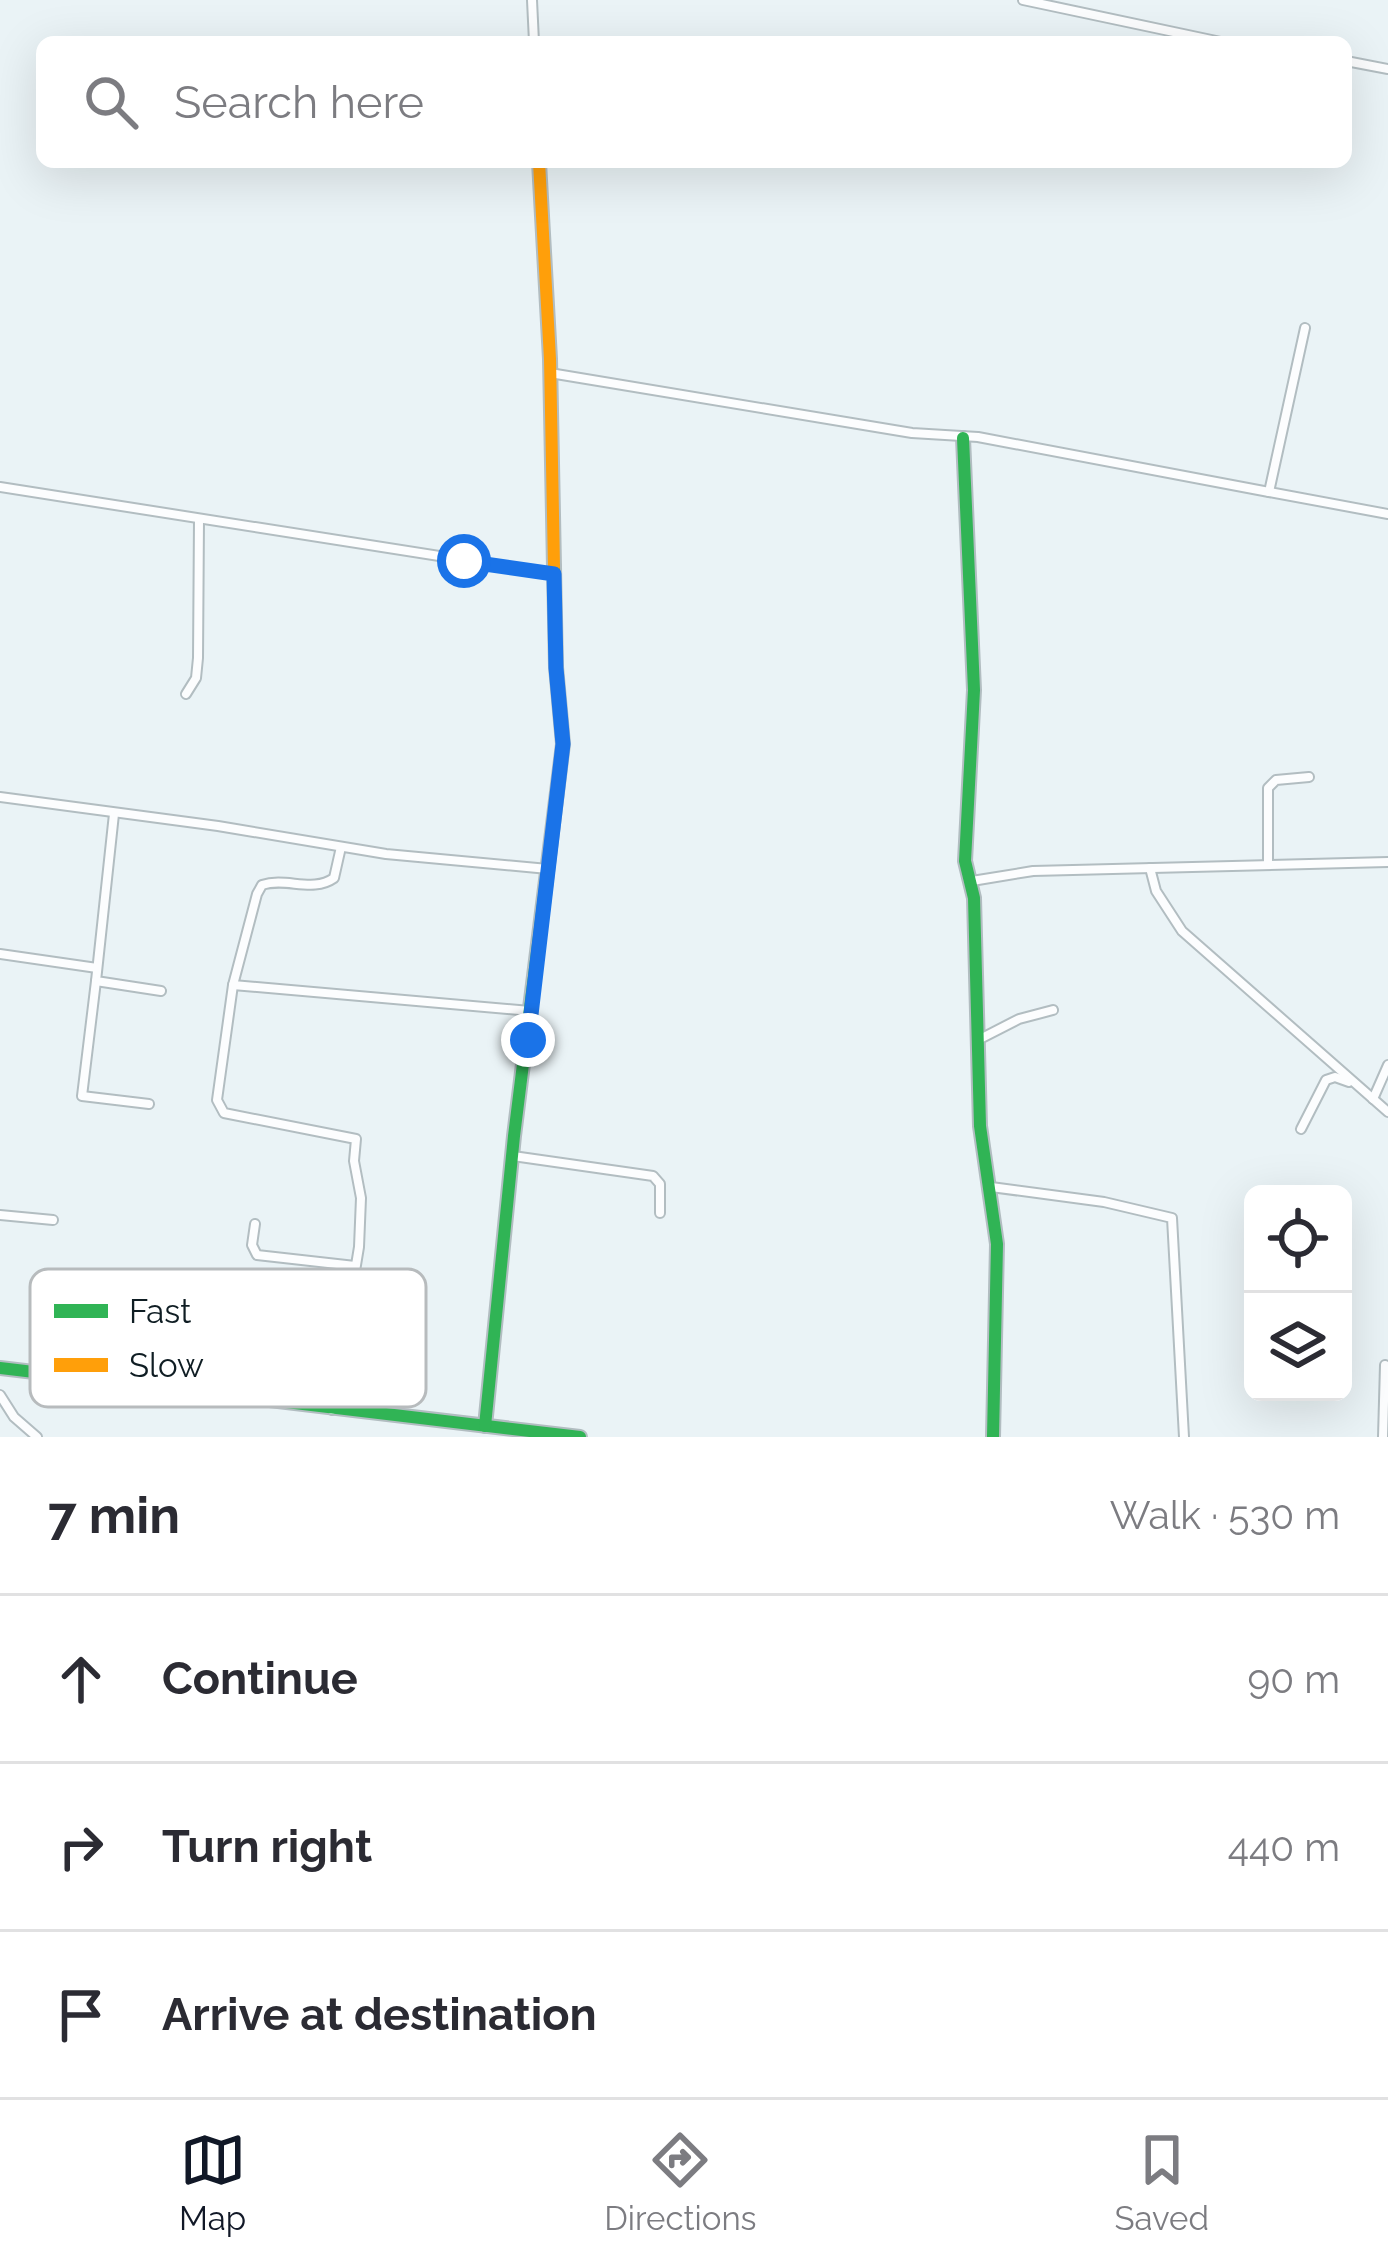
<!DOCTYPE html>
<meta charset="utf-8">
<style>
:root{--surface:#fff;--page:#f7f7f7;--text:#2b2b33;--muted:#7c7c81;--line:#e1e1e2;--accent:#111827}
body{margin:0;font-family:Raleway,sans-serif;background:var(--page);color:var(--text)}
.controls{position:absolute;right:36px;bottom:36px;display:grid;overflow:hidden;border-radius:18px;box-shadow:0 12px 48px #0002}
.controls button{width:108px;height:108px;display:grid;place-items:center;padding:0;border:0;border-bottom:3px solid var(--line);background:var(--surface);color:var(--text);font:60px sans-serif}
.stop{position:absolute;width:36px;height:36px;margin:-27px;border:9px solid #1a73e8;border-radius:50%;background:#fff}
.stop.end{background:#1a73e8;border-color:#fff;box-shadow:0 3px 12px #0008}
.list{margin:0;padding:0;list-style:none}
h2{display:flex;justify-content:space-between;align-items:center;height:156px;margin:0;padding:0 48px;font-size:51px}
h2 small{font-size:39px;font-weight:400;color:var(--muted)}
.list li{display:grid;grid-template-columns:78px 1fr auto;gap:36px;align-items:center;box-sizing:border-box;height:168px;padding:0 48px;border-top:3px solid var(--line)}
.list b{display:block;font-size:45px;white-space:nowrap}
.list em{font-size:39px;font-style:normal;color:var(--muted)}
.icon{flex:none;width:66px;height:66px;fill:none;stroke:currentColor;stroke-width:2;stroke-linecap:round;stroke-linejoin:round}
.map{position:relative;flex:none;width:1388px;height:1437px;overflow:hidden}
.search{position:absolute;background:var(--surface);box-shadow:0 12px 48px #0002;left:36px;right:36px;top:36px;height:132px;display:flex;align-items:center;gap:30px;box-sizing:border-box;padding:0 42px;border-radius:18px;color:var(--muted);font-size:45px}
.sheet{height:660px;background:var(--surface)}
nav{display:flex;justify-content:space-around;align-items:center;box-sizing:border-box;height:168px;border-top:3px solid var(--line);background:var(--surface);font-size:33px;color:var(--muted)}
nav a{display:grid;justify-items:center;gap:6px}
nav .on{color:var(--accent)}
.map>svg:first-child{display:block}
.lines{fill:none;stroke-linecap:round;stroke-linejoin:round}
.street-casing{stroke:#b2bdc1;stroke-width:12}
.fast-casing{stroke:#b2bdc1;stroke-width:16}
.slow-casing{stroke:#b2bdc1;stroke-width:16}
.street{stroke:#fcfdfe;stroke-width:8}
.fast{stroke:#30b455;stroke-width:12}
.slow{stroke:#ff9f0a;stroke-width:12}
.route{stroke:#1a73e8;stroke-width:15}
.key{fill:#fff;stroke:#b7bbbd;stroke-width:3}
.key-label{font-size:33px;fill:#0f1d23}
</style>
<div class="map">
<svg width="1388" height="1437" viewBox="0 0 1388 1437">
<rect width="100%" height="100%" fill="#eaf3f6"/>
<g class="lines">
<defs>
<g id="street">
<path d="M532 0 534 42"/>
<path d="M1023 0 1221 42"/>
<path d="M1346 61 1388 69"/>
<path d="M1305 328 1269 492 1388 514"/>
<path d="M550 373 912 433 978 437 1269 492"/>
<path d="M0 487 554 574"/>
<path d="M186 694 196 678 198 658 199 520"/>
<path d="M0 797 218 826 386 854 548 869"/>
<path d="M114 814 96 981 161 991"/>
<path d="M1268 865V788L1276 780 1309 777"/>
<path d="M1150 868 1156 891 1182 931 1388 1112"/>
<path d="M972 881 1033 871 1388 862"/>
<path d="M0 954 97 968"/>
<path d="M96 981 82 1096 149 1104"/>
<path d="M233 985 530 1011"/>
<path d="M978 1040 1019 1019 1053 1010"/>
<path d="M1373 1099 1388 1065"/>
<path d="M1301 1129 1326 1080 1335 1077 1349 1082"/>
<path d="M513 1156 653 1176 660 1184V1213"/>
<path d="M991 1187 1104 1202 1172 1218 1184 1437"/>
<path d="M0 1215 53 1220"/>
<path d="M255 1224 252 1245 257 1255 355 1266"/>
<path d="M0 1395 14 1417 37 1437"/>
<path d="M332 1410 359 1247 361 1198 354 1161 356 1139 224 1113 217 1100 233 985 257 894 262 885C286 877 313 893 334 878L341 847"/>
<path d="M1383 1437 1385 1365"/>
</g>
<g id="fast">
<path d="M963 438 974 690 965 861 974 898 980 1126 997 1244 993 1437"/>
<path d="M0 1368 580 1437"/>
<path d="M485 1426 514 1136 563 744 556 667 554 567"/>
</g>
<path id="slow" d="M539 162 550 359 554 567"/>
</defs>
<use href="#street" class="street-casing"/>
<use href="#fast" class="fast-casing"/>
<use href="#slow" class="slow-casing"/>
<use href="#street" class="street"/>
<use href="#fast" class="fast"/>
<use href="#slow" class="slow"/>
</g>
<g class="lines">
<path class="route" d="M464 561 554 574 556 668 563 744 528 1040"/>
</g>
<rect x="30" y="1269" width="396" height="138" rx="18" class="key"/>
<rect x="54" y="1304" width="54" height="14" fill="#30b455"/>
<rect x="54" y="1358" width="54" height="14" fill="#ff9f0a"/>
<g class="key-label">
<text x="129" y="1323">Fast</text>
<text x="129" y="1377">Slow</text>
</g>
</svg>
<div class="controls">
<button><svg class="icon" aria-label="locate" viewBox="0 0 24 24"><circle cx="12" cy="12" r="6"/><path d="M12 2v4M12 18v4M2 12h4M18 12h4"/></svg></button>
<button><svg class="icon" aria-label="layers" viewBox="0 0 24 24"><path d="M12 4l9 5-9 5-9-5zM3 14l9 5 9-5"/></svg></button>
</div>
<div class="stop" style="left:464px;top:561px"></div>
<div class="stop end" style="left:528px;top:1040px"></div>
<div class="search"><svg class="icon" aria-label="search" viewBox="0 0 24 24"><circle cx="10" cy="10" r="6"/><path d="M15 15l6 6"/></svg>Search here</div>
</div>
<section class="sheet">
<h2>7 min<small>Walk · 530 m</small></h2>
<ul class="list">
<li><svg class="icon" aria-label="ahead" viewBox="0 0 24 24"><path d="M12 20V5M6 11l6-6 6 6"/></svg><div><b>Continue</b></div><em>90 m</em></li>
<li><svg class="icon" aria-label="right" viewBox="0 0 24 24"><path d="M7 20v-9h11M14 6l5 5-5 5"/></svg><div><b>Turn right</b></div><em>440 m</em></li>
<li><svg class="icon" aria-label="arrive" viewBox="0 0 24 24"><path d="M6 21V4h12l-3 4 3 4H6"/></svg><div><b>Arrive at destination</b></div></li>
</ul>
</section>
<nav>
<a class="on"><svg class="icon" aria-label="map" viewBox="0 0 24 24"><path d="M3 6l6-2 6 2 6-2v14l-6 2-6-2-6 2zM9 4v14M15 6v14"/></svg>Map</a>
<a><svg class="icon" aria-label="directions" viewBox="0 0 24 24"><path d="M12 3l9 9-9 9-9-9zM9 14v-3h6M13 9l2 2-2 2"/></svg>Directions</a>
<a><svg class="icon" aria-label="saved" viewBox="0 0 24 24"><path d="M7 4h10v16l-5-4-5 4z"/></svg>Saved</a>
</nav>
